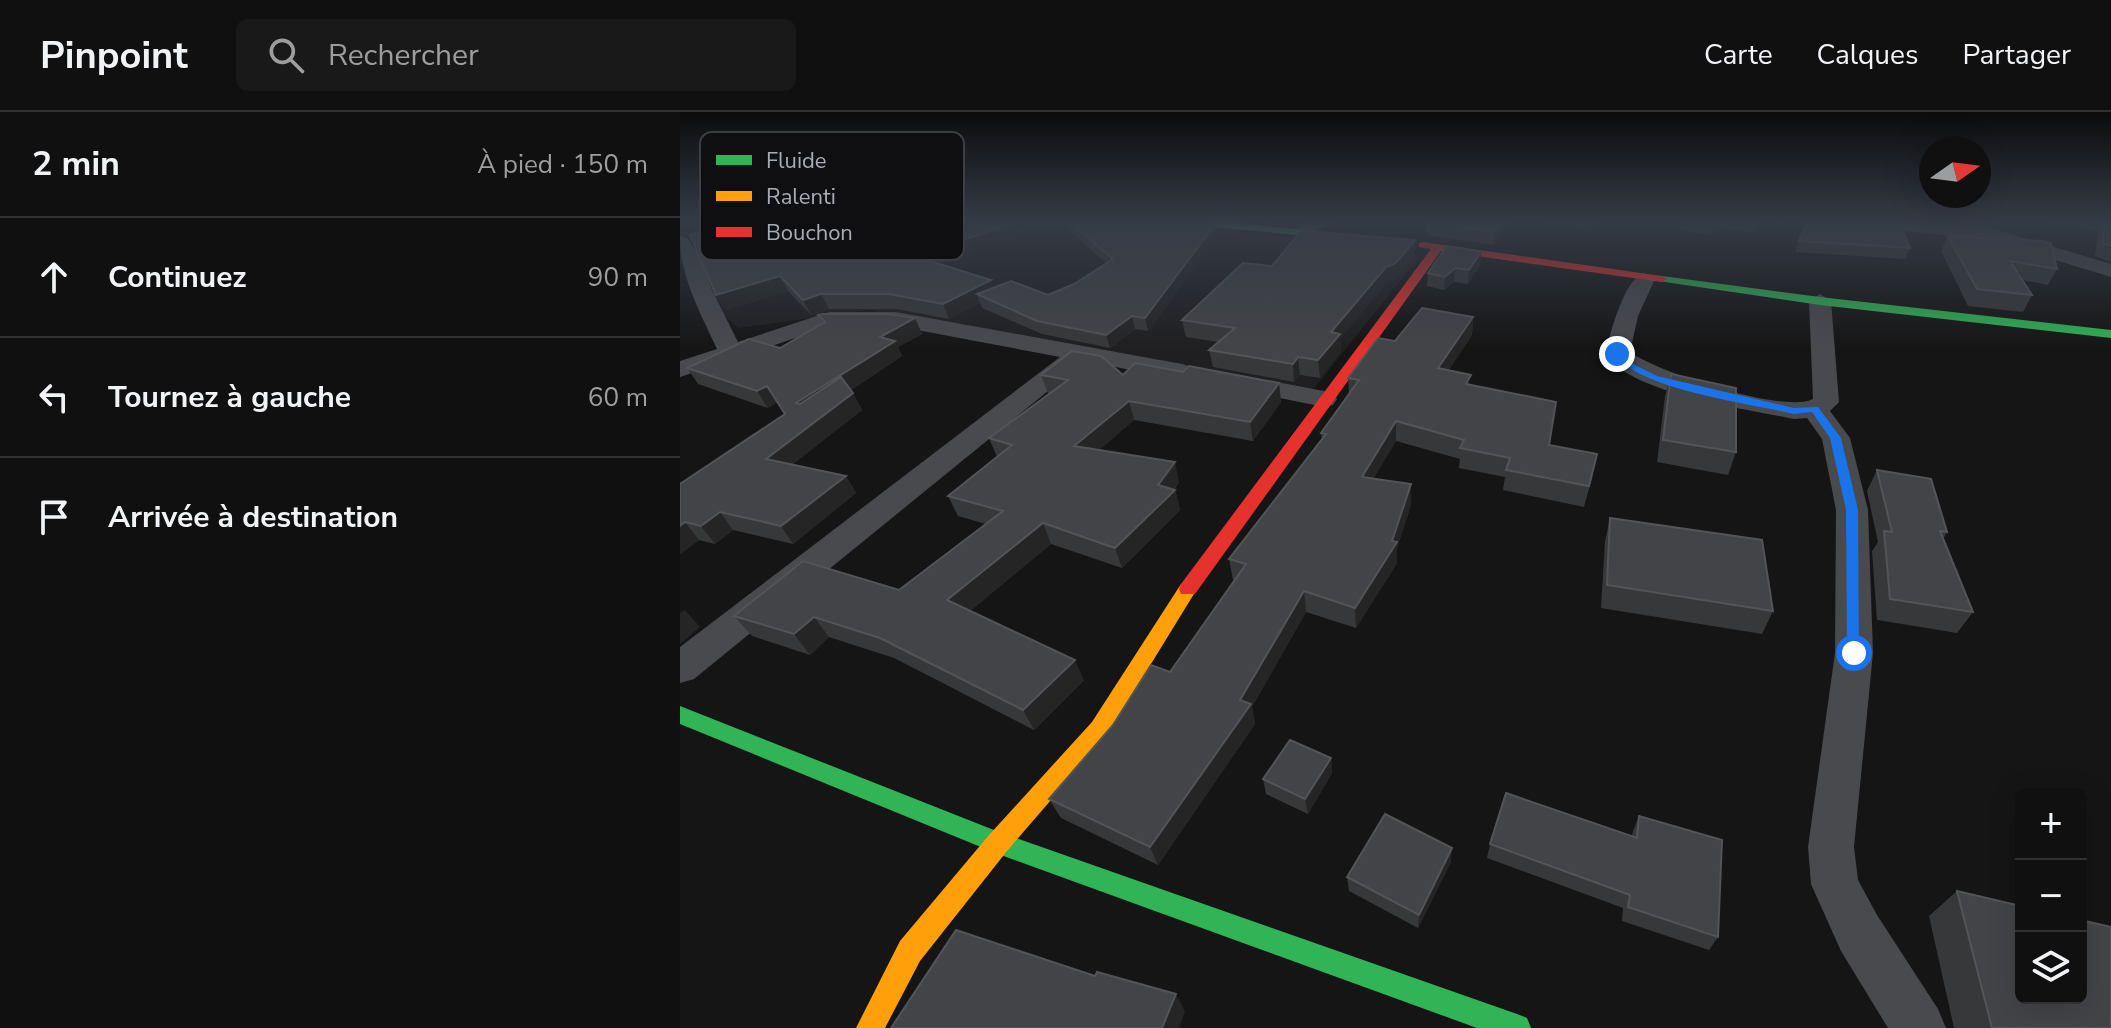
<!DOCTYPE html>
<html lang="fr">
<meta charset="utf-8">
<style>
:root{--surface:#101010;--page:#191919;--text:#f1f3f6;--muted:#9c9d9f;--line:#303030}
body{margin:0;font-family:"Nunito Sans",sans-serif;background:var(--page);color:var(--text)}
.controls{position:absolute;right:24px;bottom:24px;display:grid;overflow:hidden;border-radius:12px;box-shadow:0 8px 32px #0002}
.controls button{width:72px;height:72px;display:grid;place-items:center;padding:0;border:0;border-bottom:2px solid var(--line);background:var(--surface);color:var(--text);font:40px sans-serif}
.compass{position:absolute;left:1239px;top:24px;width:72px;height:72px;border-radius:50%;background:var(--surface);box-shadow:0 8px 32px #0002;rotate:76deg}
.stop{position:absolute;width:24px;height:24px;margin:-18px;border:6px solid #1a73e8;border-radius:50%;background:#fff}
.stop.end{background:#1a73e8;border-color:#fff;box-shadow:0 2px 8px #0008}
.list{margin:0;padding:0;list-style:none}
h2{display:flex;justify-content:space-between;align-items:center;height:104px;margin:0;padding:0 32px;font-size:34px}
h2 small{font-size:26px;font-weight:400;color:var(--muted)}
.list li{display:grid;grid-template-columns:52px 1fr auto;gap:24px;align-items:center;box-sizing:border-box;height:120px;padding:0 32px;border-top:2px solid var(--line)}
.list b{display:block;font-size:30px;white-space:nowrap}
.list em{font-size:26px;font-style:normal;color:var(--muted)}
.icon{flex:none;width:44px;height:44px;fill:none;stroke:currentColor;stroke-width:2;stroke-linecap:round;stroke-linejoin:round}
.map{position:relative;flex:none;width:1431px;height:916px;overflow:hidden}
header{display:flex;align-items:center;gap:48px;box-sizing:border-box;height:112px;padding:0 40px;background:var(--surface);border-bottom:2px solid var(--line)}
header strong{font-size:38px}
nav{display:flex;gap:44px;margin-inline-start:auto;font-size:28px}
.search{width:560px;height:72px;background:var(--page);display:flex;align-items:center;gap:20px;box-sizing:border-box;padding:0 28px;border-radius:12px;color:var(--muted);font-size:30px}
main{display:flex}
aside{flex:1;background:var(--surface)}
.map>svg:first-child{display:block}
.built{fill:#1f1f21}
.lines{fill:none;stroke-linecap:round;stroke-linejoin:round}
.street{fill:#494a4e;fill-rule:evenodd}
.fast{fill:#30b455;fill-rule:evenodd}
.slow{fill:#ff9f0a;fill-rule:evenodd}
.jam{fill:#e5322d;fill-rule:evenodd}
.wall{fill:#373839}
.shaded-wall{fill:#252525}
.building{fill:#434447;stroke:#535458;stroke-width:2}
.route{fill:#1a73e8}
.key{fill:#0f0f11;stroke:#3d3e42;stroke-width:2}
.key-label{font-size:22px;fill:#a7acb5}
</style>
<header>
<strong>Pinpoint</strong>
<div class="search"><svg class="icon" aria-label="search" viewBox="0 0 24 24"><circle cx="10" cy="10" r="6"/><path d="M15 15l6 6"/></svg>Rechercher</div>
<nav><a>Carte</a><a>Calques</a><a>Partager</a></nav>
</header>
<main>
<aside>
<h2>2 min<small>À pied · 150 m</small></h2>
<ul class="list">
<li><svg class="icon" aria-label="ahead" viewBox="0 0 24 24"><path d="M12 20V5M6 11l6-6 6 6"/></svg><div><b>Continuez</b></div><em>90 m</em></li>
<li><svg class="icon" aria-label="left" viewBox="0 0 24 24"><path d="M17 20v-9H6M10 6l-5 5 5 5"/></svg><div><b>Tournez à gauche</b></div><em>60 m</em></li>
<li><svg class="icon" aria-label="arrive" viewBox="0 0 24 24"><path d="M6 21V4h12l-3 4 3 4H6"/></svg><div><b>Arrivée à destination</b></div></li>
</ul>
</aside>
<div class="map">
<svg width="1431" height="916" viewBox="0 0 1431 916">
<rect width="100%" height="100%" fill="#151515"/>
<path class="built" d="M20 109H449L630 127 741 143 632 279 189 198 58 216 27 187 19 139Z"/>
<g class="lines">
<g class="street">
<path d="M628 109H651L630 123H616L614 119Z"/>
<path d="M1186 109 1259 111 1258 109H1287L1431 152V165L1297 124 1290 127 1195 115Z"/>
<path d="M0 124 7 126 19 143 32 178 58 230 149 200H216L502 252 511 255 515 260 511 265 502 268 405 249 14 567 0 571V535L380 245 216 214H151L0 265V249L37 237C20 200 0 165 0 124Z"/>
<path d="M964 161 975 167 958 204 950 240C977 260 1104 302 1133 287L1129 189 1140 182 1151 189 1159 290 1150 299 1170 326 1188 398 1193 541 1174 735 1178 768 1197 803 1258 897 1266 916H1208L1161 839 1131 772 1128 735 1155 541 1156 398 1142 327 1127 306 1114 307C1067 297 952 282 925 242 930 223 944 166 964 161Z"/>
<path d="M554 262 644 279 653 281 657 287 653 293 644 295 545 275 541 270 545 265Z"/>
</g>
<g class="fast">
<path d="M498 109H534L679 123 684 126 679 129 503 112Z"/>
<path d="M982 164 1140 185 1431 218V226L1140 193 978 169 976 167Z"/>
<path d="M0 594 319 720 837 902 847 906 851 916H797L318 742 0 612Z"/>
</g>
<path class="slow" d="M508 470 517 477 428 622 327 739 240 849 205 916H176L220 829 309 723 412 610 501 472Z"/>
<path class="jam" d="M743 130 982 164 988 167 982 170 761 139 515 482H501L499 477 501 472 751 137 739 135V131Z"/>
</g>
<g class="wall">
<path d="M89 109H138L103 118Z"/>
<path d="M204 109H327L334 111 338 125 259 152 311 168 314 176 368 183 394 172 426 151 390 119 387 109H455L472 114 538 123 468 219 455 217 430 236 362 222 302 196 300 191 269 207 216 197H149L131 203 108 179 46 198 36 183 164 145 233 119Z"/>
<path d="M829 109 814 133 746 123V110Z"/>
<path d="M853 109H914L910 117Z"/>
<path d="M1001 109H1078L1074 120 1034 115 1029 123 999 117Z"/>
<path d="M1363 109H1431V150L1415 144 1418 118Z"/>
<path d="M1268 124 1377 157 1368 173 1343 168 1352 183 1343 200 1288 194 1261 139Z"/>
<path d="M735 128 734 143 716 167 706 171 660 227 661 239 640 266 620 263 614 270 533 255 529 238 538 230 506 225 502 208 592 154Z"/>
<path d="M1119 129 1230 136 1225 147 1115 140Z"/>
<path d="M801 140 800 153 788 172 774 170 764 178 747 174 748 161Z"/>
<path d="M138 203 235 206 242 222 218 235 222 244 171 278 182 298 113 352 166 364 176 381 113 432 53 418 35 432 19 428 0 442V372L105 302 97 290 88 296 18 272 7 256 100 236 143 211Z"/>
<path d="M793 205 792 223 768 259 791 273 869 333 913 362 904 395 823 378 825 365 779 356 780 347 716 329 693 367 731 372V393L717 436V451L676 516 626 500 572 595 575 612 478 753 381 706 369 687 490 560 554 468H553L549 447 642 328 641 321 669 282 668 266 715 229Z"/>
<path d="M503 260 599 271 601 290 573 329 454 308 419 338 499 370 494 378H495L500 398 442 456 371 432 290 499 404 568 354 618 214 546 149 525 130 543 72 524 54 504 219 478 306 412 278 404 268 384 317 345 309 326 369 282H368L361 263H443Z"/>
<path d="M991 262 1056 340 1048 363 977 350 985 284Z"/>
<path d="M1197 358 1267 420 1263 427 1293 500 1277 521 1197 508 1192 439 1198 430 1187 379Z"/>
<path d="M930 406 1093 499 1082 522 921 496 925 429Z"/>
<path d="M651 646 652 661 628 702 586 682 583 667Z"/>
<path d="M959 704 1038 825 1029 838 942 809 943 796 807 746 810 732 952 724 953 719Z"/>
<path d="M771 750 738 816 669 779 667 765Z"/>
<path d="M1277 779 1431 916H1274L1249 804Z"/>
</g>
<g class="shaded-wall">
<path d="M98 109H138L103 118Z"/>
<path d="M822 109H829L814 133 815 120Z"/>
<path d="M1034 109H1036L1034 115 1029 123Z"/>
<path d="M334 111 338 125 240 159 234 144Z"/>
<path d="M536 111 538 123 468 219 465 206Z"/>
<path d="M735 128 734 143 716 167 706 171 660 227 661 239 640 266 638 248 651 220 706 155Z"/>
<path d="M801 140 800 153 788 172 789 158Z"/>
<path d="M775 156 774 170 764 178 765 165Z"/>
<path d="M100 164 108 179 46 198 36 183Z"/>
<path d="M311 168 316 183 297 182 300 191 269 207 263 192Z"/>
<path d="M141 182 149 197 131 203 123 188Z"/>
<path d="M452 204 455 217 430 236 426 223Z"/>
<path d="M793 205 792 223 757 276 758 256Z"/>
<path d="M235 206 242 222 218 235 222 244 126 308 116 291 200 225Z"/>
<path d="M618 245 620 263 614 270 613 252Z"/>
<path d="M599 271 601 290 573 329 570 310Z"/>
<path d="M87 274 97 290 88 296 77 279Z"/>
<path d="M173 281 182 298 98 364 86 347Z"/>
<path d="M449 289 454 308 401 354 394 334Z"/>
<path d="M716 309V329L682 385V365Z"/>
<path d="M495 350 499 370 489 384 495 378 500 398 442 456 435 436Z"/>
<path d="M166 364 176 381 113 432 101 414Z"/>
<path d="M731 372V393L717 436V451L676 516 675 496 712 429Z"/>
<path d="M40 400 53 418 35 432 21 414Z"/>
<path d="M5 410 19 428 0 442V414Z"/>
<path d="M363 411 371 432 279 508 267 488Z"/>
<path d="M624 479 626 500 572 595 575 612 478 753 470 735 560 588Z"/>
<path d="M5 498 20 515 0 532V501Z"/>
<path d="M134 505 149 525 130 543 114 522Z"/>
<path d="M395 548 404 568 354 618 343 598Z"/>
<path d="M651 646 652 661 628 702 625 687Z"/>
<path d="M772 736 771 750 738 816 739 803Z"/>
<path d="M496 882 505 899 499 916H482Z"/>
</g>
<g class="building">
<path d="M55 109H66L164 145 249 114 236 109H327L334 111 234 144 311 168 263 192 209 182H141L123 188 100 164 36 183 10 123Z"/>
<path d="M388 109H455L472 114 477 109H514L536 111 465 206 452 204 426 223 357 209 297 182 331 169 368 183 394 172 433 147Z"/>
<path d="M748 109H822L815 120 746 110Z"/>
<path d="M1127 109 1219 110 1230 136 1119 129Z"/>
<path d="M1425 109H1431V134L1423 131Z"/>
<path d="M621 119 735 128 716 151 706 155 651 220 660 222 638 248 618 245 613 252 529 238 555 216 502 208 563 151 592 154Z"/>
<path d="M1268 124 1363 129 1371 131 1377 157 1330 149 1352 183 1297 177Z"/>
<path d="M767 134 801 140 789 158 775 156 765 165 748 161Z"/>
<path d="M742 196 793 205 758 256 791 263 786 272 876 290 869 333 917 342 909 374 826 358 830 346 780 336 784 328 716 309 682 365 731 372 712 429 717 430 675 496 624 479 560 588 571 592 470 735 369 687 433 613 471 553 490 560 566 452 549 447 646 322 641 321 679 268 668 266 698 226 715 229Z"/>
<path d="M143 202H208L235 206 200 225 215 229 116 291 120 292 161 265 173 281 86 347 166 364 101 414 40 400 21 414 5 410 0 414V372L105 302 87 274 77 279 7 256 69 227 100 236 145 210 138 203Z"/>
<path d="M392 239 421 244 443 263 455 251 503 260 509 254 599 271 570 310 449 289 394 334 495 350 478 373 495 378 435 436 363 411 267 488 395 548 343 598 200 526 134 505 114 522 54 504 123 449 219 478 323 399 268 384 332 333 309 326 388 268 361 263Z"/>
<path d="M991 262 1056 276V340L983 328Z"/>
<path d="M1197 358 1251 367 1267 420 1260 419 1293 500 1210 487 1204 419 1212 420Z"/>
<path d="M930 406 1082 428 1093 499 927 473Z"/>
<path d="M610 628 651 646 625 687 583 667Z"/>
<path d="M826 681 957 726 959 704 1042 728 1038 825 948 795 950 783 810 732Z"/>
<path d="M705 702 772 736 739 803 667 765Z"/>
<path d="M1277 779 1341 794V886H1401V808L1431 815V916H1312Z"/>
<path d="M276 818 415 864 417 860 496 882 482 916H211Z"/>
</g>
<linearGradient id="sky" x2="0" y2="1"><stop stop-color="#0c0c0c"/><stop offset="0.46" stop-color="#353b46"/><stop offset="1" stop-color="#353b46" stop-opacity="0"/></linearGradient>
<rect width="1431" height="237" fill="url(#sky)"/>
<path class="route" d="M937 239 953 252 977 264 1114 296 1138 295 1161 326 1178 398 1179 545H1169L1167 541 1166 398 1150 326 1132 300 1114 302C1064 290 965 279 932 242Z"/>
<rect x="20" y="20" width="264" height="128" rx="12" class="key"/>
<rect x="36" y="43" width="36" height="10" fill="#30b455"/>
<rect x="36" y="79" width="36" height="10" fill="#ff9f0a"/>
<rect x="36" y="115" width="36" height="10" fill="#e5322d"/>
<g class="key-label">
<text x="86" y="56">Fluide</text>
<text x="86" y="92">Ralenti</text>
<text x="86" y="128">Bouchon</text>
</g>
</svg>
<div class="controls">
<button>+</button>
<button>−</button>
<button><svg class="icon" aria-label="layers" viewBox="0 0 24 24"><path d="M12 4l9 5-9 5-9-5zM3 14l9 5 9-5"/></svg></button>
</div>
<svg class="compass" viewBox="-18 -18 36 36"><path d="M0-13l5 13h-10z" fill="#e53935"/><path d="M0 13l5-13h-10z" fill="#9c9d9f"/></svg>
<div class="stop" style="left:1174px;top:541px"></div>
<div class="stop end" style="left:937px;top:242px"></div>
</div>
</main>
